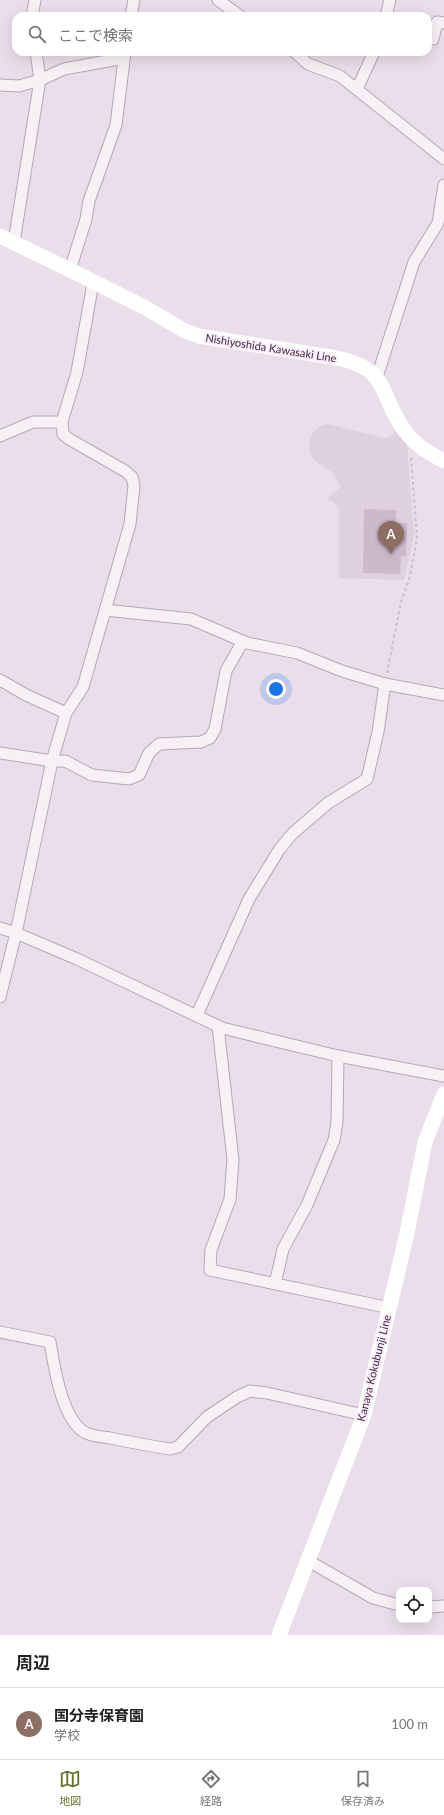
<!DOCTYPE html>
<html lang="ja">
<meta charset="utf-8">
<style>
:root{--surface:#fff;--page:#f2f2f2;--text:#222;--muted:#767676;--line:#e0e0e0;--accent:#61752b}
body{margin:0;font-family:Lato,"Noto Sans JP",sans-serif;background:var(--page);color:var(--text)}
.controls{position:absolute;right:12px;bottom:12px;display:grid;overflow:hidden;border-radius:8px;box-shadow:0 4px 16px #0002}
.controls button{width:36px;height:36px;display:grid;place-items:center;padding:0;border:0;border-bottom:1px solid var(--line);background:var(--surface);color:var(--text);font:20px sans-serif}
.you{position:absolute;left:276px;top:689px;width:14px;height:14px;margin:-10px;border:3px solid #fff;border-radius:50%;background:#1a73e8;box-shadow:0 0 0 6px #1a73e833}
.badge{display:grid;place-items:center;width:26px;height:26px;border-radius:50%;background:var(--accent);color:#fff;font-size:13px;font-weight:700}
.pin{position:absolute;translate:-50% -33px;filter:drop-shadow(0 1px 2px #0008)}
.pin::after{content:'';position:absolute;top:21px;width:14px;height:12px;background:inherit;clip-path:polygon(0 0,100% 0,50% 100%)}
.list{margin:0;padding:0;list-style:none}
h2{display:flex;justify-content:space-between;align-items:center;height:52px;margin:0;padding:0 16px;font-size:17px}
h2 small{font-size:13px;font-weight:400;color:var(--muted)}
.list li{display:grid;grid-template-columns:26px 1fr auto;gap:12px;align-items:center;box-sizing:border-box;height:72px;padding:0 16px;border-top:1px solid var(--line)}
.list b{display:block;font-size:15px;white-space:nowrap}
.list p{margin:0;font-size:13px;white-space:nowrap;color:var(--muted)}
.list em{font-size:13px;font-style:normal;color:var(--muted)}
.icon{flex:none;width:22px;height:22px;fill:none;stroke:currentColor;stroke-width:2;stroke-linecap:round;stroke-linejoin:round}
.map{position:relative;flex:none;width:444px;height:1635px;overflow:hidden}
.search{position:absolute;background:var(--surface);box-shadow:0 4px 16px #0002;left:12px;right:12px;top:12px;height:44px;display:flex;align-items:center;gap:10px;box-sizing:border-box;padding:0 14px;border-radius:12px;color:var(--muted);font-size:15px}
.sheet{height:124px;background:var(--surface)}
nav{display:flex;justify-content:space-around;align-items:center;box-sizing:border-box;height:56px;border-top:1px solid var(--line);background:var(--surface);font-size:11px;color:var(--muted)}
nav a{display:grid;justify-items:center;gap:2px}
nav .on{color:var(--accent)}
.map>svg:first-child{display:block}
.built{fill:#ded0de}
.building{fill:#ccbacc}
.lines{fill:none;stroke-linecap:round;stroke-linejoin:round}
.street-casing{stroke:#b7a6b6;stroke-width:13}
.path{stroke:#c8bcc7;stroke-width:2;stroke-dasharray:3 3;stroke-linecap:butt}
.street{stroke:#f7f1f6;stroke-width:11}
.secondary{stroke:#fff;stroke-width:15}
.labels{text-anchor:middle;stroke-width:4;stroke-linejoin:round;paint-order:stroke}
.street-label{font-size:11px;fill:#412540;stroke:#f6edf6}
</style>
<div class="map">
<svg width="444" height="1635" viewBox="0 0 444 1635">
<rect width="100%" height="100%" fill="#e9dee9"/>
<path class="built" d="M327 424 384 438 391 436 396 431 407 443 414 537 404 580 339 578V508L328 498 341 487 333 473 314 460 310 453 309 443 311 435 320 426Z"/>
<path class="building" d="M364 509 396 510V523H407L406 556H401L400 574 363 573Z"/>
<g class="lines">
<defs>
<g id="street">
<path d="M218 0 240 16"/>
<path d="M32 16 35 0"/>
<path d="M131 16 134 0"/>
<path d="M386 16 390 0"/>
<path d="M428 38 433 39 437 22 444 23"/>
<path d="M295 52 308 64 340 76 444 159"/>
<path d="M0 85 19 86 40 80 64 69 124 58"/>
<path d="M357 89 374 52"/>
<path d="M14 242 40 80 36 52"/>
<path d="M70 270 86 219 89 201 116 125 125 52"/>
<path d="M377 377 414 262 438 223 444 185"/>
<path d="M0 436 33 422H62"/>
<path d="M105 610 191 619 247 643 297 653 342 671 385 684 444 695"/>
<path d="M0 680 26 695 66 713"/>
<path d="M0 753 52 761H65L92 775 129 779 139 775 149 753 159 744 201 742 210 738 215 729 226 671 243 641"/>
<path d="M0 928 16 933 77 959 222 1028 338 1056 444 1076"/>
<path d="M0 997 16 933 52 761 66 713 83 687 130 524 134 486 132 477 125 471 69 439 63 434 62 422 77 372 93 283"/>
<path d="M197 1015 249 899 279 850 292 834 328 803 367 779 378 732 385 684"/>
<path d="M218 1026 233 1160 230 1199 211 1250 210 1270 390 1308"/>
<path d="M275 1284 283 1249 307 1205 334 1140 337 1122 338 1056"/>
<path d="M0 1332 50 1342C54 1366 62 1421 86 1433 93 1436 103 1437 110 1438 130 1442 150 1446 170 1449L178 1447 207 1417 237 1397 250 1391 267 1393 364 1415"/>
<path d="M307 1560 373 1598 399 1605"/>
<path d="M429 1607 444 1606"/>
</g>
</defs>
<use href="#street" class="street-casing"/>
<path class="path" d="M387 673 401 602 409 580 417 539 411 456"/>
<use href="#street" class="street"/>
<g class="secondary">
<path d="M0 236 70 270 144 307 185 331 199 336 337 358C391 369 378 395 405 431 415 445 429 453 444 461"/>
<path d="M279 1635 364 1415 407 1233 425 1142 444 1094"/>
</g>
</g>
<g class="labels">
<g class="street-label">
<text transform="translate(271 348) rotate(9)" y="4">Nishiyoshida Kawasaki Line</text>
<text transform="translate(374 1368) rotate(-76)" y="4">Kanaya Kokubunji Line</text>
</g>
</g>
</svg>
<div class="controls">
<button><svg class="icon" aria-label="locate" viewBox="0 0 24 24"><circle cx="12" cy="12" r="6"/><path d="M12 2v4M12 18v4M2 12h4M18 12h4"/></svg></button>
</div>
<div class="you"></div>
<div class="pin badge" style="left:391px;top:554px;background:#8d6e63">A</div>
<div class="search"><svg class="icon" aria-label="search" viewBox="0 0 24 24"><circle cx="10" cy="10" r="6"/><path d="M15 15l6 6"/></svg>ここで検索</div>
</div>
<section class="sheet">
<h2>周辺<small></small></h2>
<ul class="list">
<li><span class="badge" style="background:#8d6e63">A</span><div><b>国分寺保育園</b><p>学校</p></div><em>100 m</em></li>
</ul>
</section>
<nav>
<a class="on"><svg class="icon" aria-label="map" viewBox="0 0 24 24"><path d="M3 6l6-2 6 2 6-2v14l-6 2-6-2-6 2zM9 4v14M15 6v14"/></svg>地図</a>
<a><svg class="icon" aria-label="directions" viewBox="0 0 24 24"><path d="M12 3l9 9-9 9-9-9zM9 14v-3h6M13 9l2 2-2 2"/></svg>経路</a>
<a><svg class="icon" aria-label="saved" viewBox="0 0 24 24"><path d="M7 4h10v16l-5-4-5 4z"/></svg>保存済み</a>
</nav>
